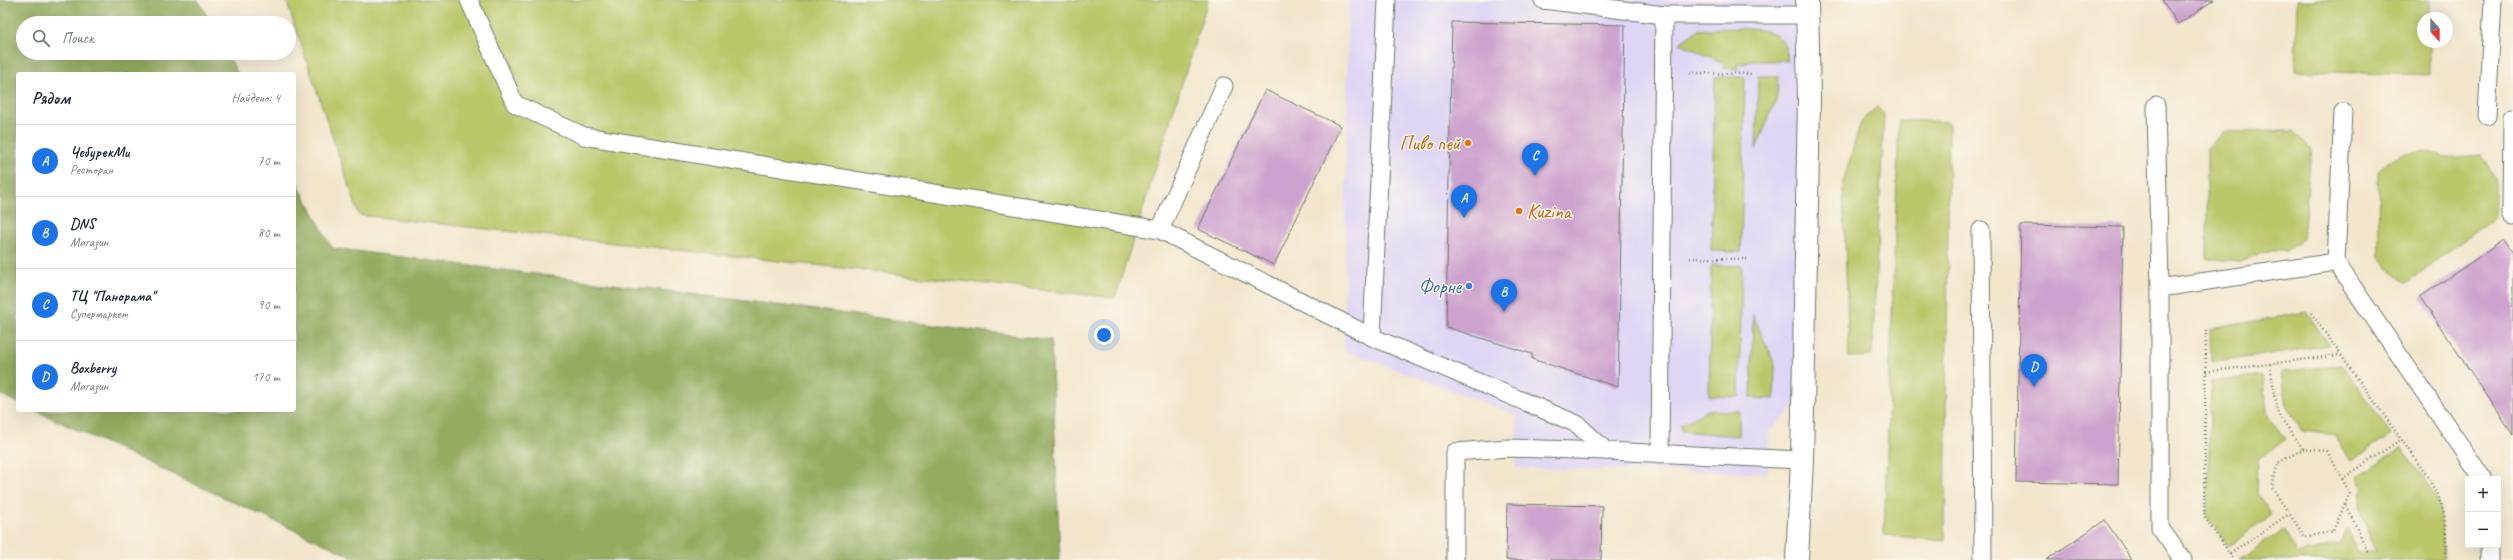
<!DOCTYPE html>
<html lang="ru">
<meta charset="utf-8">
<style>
:root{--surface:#fff;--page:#f6f6f7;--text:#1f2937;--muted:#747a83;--line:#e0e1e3;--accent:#1a73e8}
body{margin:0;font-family:Caveat,sans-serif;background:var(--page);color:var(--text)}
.controls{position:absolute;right:12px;bottom:12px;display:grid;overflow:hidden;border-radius:4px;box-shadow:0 4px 16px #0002}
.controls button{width:36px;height:36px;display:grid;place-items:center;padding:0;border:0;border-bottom:1px solid var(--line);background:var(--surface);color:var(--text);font:20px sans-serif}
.compass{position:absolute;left:2417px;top:12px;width:36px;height:36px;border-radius:50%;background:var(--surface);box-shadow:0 4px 16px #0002;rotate:159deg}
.you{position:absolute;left:1104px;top:335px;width:14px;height:14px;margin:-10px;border:3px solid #fff;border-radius:50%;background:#1a73e8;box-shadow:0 0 0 6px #1a73e833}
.badge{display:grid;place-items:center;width:26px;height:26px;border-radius:50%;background:var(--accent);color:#fff;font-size:13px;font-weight:700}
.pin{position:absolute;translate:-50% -33px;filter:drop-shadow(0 1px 2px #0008)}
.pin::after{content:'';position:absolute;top:21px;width:14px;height:12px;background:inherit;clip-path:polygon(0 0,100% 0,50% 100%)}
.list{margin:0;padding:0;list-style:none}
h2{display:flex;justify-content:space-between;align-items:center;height:52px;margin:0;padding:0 16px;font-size:17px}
h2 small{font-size:13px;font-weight:400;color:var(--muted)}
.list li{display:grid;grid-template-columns:26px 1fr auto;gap:12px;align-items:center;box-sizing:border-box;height:72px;padding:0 16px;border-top:1px solid var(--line)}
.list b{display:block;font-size:15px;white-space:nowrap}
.list p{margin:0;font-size:13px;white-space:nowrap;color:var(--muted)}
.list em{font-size:13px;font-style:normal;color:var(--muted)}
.icon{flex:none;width:22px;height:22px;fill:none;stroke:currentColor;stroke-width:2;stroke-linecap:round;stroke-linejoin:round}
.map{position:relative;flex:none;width:2513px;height:560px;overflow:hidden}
.search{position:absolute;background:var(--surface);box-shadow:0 4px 16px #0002;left:16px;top:16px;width:280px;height:44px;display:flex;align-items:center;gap:10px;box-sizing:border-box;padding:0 14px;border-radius:22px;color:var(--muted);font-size:15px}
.panel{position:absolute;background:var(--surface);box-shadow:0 4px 16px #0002;left:16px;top:72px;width:280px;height:340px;border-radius:4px}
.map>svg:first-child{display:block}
.built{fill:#dfd5f5}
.green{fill:#bac86a;stroke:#6c824f}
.forest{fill:#93ac5e;stroke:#597449}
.building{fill:#cda2ce}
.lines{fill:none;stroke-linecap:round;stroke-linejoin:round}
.lane-casing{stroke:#69786a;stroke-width:19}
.street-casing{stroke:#69786a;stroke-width:24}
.path{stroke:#69786a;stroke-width:2.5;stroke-dasharray:1 3;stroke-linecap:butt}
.lane{stroke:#fff;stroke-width:17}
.street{stroke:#fff;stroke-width:22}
.food-dot{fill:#e8710a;stroke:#fbf7ec;stroke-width:1.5}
.shop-dot{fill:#3f7fe0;stroke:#fbf7ec;stroke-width:1.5}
.labels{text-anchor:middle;stroke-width:3;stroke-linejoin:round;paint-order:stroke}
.food-label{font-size:20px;fill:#c56008;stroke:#fbf7ec;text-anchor:end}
.shop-label{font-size:20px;fill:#366cbe;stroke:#fbf7ec;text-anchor:end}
</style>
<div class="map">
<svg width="2513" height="560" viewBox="0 0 2513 560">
<rect width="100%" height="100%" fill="#fbf7ec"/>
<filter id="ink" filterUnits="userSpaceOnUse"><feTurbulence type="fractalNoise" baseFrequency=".025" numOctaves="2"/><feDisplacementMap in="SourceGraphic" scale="8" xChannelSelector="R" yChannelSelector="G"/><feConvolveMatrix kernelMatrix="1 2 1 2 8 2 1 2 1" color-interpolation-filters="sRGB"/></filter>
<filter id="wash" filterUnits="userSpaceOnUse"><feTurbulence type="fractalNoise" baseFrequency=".012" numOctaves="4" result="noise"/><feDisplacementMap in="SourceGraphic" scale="16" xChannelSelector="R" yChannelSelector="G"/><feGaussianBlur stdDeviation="0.9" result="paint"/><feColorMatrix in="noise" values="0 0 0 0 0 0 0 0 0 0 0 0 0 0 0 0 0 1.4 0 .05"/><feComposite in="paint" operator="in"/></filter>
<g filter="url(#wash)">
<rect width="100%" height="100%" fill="#f3e6cd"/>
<path class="built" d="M1348 0H1802L1796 406 1769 431 1768 473 1516 468 1517 415 1344 350Z"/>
<g class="green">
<path d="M286 0H1208L1115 298 359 215Z"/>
<path d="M2297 0H2430V18H2423V42H2429V75L2295 71Z"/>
<path d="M1698 30C1713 28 1768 26 1778 36 1785 42 1787 52 1788 61H1748V63L1738 64 1737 69 1723 68 1724 63 1679 43Z"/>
<path d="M1758 76H1778L1777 97 1756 149Z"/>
<path d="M1715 77H1745L1741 252 1711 251Z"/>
<path d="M1877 107 1884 114 1872 356 1849 357 1843 183 1861 121Z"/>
<path d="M1899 120 1949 122 1945 541 1884 535Z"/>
<path d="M2294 131 2311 149 2303 239 2286 251H2266L2239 262 2207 258V148L2223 132Z"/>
<path d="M2426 151 2446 158 2481 155 2496 177 2494 217 2407 283 2389 270 2379 256 2378 171C2396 154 2402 152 2426 151Z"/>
<path d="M1711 265 1742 266 1739 397 1709 396Z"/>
<path d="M2306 312 2329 345 2211 363 2210 329Z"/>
<path d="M1753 315 1775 365 1774 399 1751 398Z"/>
<path d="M2342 364 2391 434 2351 461 2335 435 2302 431 2286 406 2281 372Z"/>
<path d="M2262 375 2268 417 2286 439 2258 459 2257 494 2272 515 2228 546 2207 517 2211 382Z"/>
<path d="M1708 410 1739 411V436L1681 431V424Z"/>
<path d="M2402 448C2437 493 2444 501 2443 560H2239L2283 530 2298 554 2340 543 2347 529 2358 552H2376L2359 509 2363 486 2357 476Z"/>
</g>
<g class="forest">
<path d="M0 0H198L211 23H23V53H227L238 74H18V403L0 394Z"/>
<path d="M294 177 332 248 1051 340 1060 560H359L34 410H294Z"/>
</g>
<g id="blocks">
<g class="building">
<path d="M2162 0H2214L2178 24Z"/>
<path d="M1452 22 1625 25 1618 387 1532 359V354L1446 327Z"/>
<path d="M1265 90 1341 126 1274 265 1198 229Z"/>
<path d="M2021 225 2123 227 2118 484 2016 482Z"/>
<path d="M2504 240 2513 253V434L2420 297Z"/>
<path d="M1507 504 1602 506 1601 560H1506Z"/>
<path d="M2105 520 2132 560H2046Z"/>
</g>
</g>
</g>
<g filter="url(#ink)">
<use href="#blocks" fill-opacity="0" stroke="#69786a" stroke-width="1"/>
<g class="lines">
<defs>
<g id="lane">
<path d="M469 0 515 104 584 136 1160 230 1372 337 1577 424 1606 451 1802 460"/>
<path d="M1543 0 1664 15H1807"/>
<path d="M2156 105 2160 288"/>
<path d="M2487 116 2493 0"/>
<path d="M2512 117 2511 213 2513 216"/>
<path d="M1160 230 1224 86"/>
<path d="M1981 230 1983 560"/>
<path d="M2336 262 2343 112"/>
<path d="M1372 337 1387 0"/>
<path d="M1660 454 1664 15"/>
<path d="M2489 545V560"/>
<path d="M1455 560V452L1508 448 1606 451"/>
<path d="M2183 560 2160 528V288L2336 262 2483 479"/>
</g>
<path id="street" d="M1797 560 1802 460 1809 100 1807 0"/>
</defs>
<use href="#lane" class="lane-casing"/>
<use href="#street" class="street-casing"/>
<g class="path">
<path d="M1690 73 1752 74"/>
<path d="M1690 258 1749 259"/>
<path d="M2311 313 2425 473C2447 510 2447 518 2445 560"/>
<path d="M2206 330 2204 517 2234 560"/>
<path d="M2270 364 2278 414 2303 449"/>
<path d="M2206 372 2339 355"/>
<path d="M2303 449 2327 451 2350 493 2333 531 2305 537 2272 488 2278 463Z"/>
<path d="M2342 479 2400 440"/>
<path d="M2345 503 2368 552"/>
<path d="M2230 554 2289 514"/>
</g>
<use href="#lane" class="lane"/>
<use href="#street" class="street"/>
</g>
</g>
<g class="food-dot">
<circle cx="1468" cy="143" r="4"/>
<circle cx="1519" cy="211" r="4"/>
</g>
<circle class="shop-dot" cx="1469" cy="286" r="4"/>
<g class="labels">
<g class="food-label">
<text x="1460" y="150">Пиво пей</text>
<text x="1527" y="218" text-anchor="start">Kuzina</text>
</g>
<g class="shop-label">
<text x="1461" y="293">Форне</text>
</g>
</g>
</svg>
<div class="controls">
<button>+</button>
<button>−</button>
</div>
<svg class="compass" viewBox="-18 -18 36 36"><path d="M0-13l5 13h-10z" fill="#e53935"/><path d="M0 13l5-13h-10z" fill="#747a83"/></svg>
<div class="you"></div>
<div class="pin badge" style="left:1464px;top:218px">A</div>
<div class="pin badge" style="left:1504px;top:312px">B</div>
<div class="pin badge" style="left:1535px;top:176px">C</div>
<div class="pin badge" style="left:2034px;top:387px">D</div>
<div class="search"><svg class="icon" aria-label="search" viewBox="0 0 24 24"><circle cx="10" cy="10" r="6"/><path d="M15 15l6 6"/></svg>Поиск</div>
<section class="panel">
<h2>Рядом<small>Найдено: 4</small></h2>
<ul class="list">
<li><span class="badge">A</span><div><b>ЧебурекМи</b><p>Ресторан</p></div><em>70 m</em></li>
<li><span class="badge">B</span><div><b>DNS</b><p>Магазин</p></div><em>80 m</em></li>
<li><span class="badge">C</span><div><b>ТЦ &quot;Панорама&quot;</b><p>Супермаркет</p></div><em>90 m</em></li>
<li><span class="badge">D</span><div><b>Boxberry</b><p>Магазин</p></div><em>170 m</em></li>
</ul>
</section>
</div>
